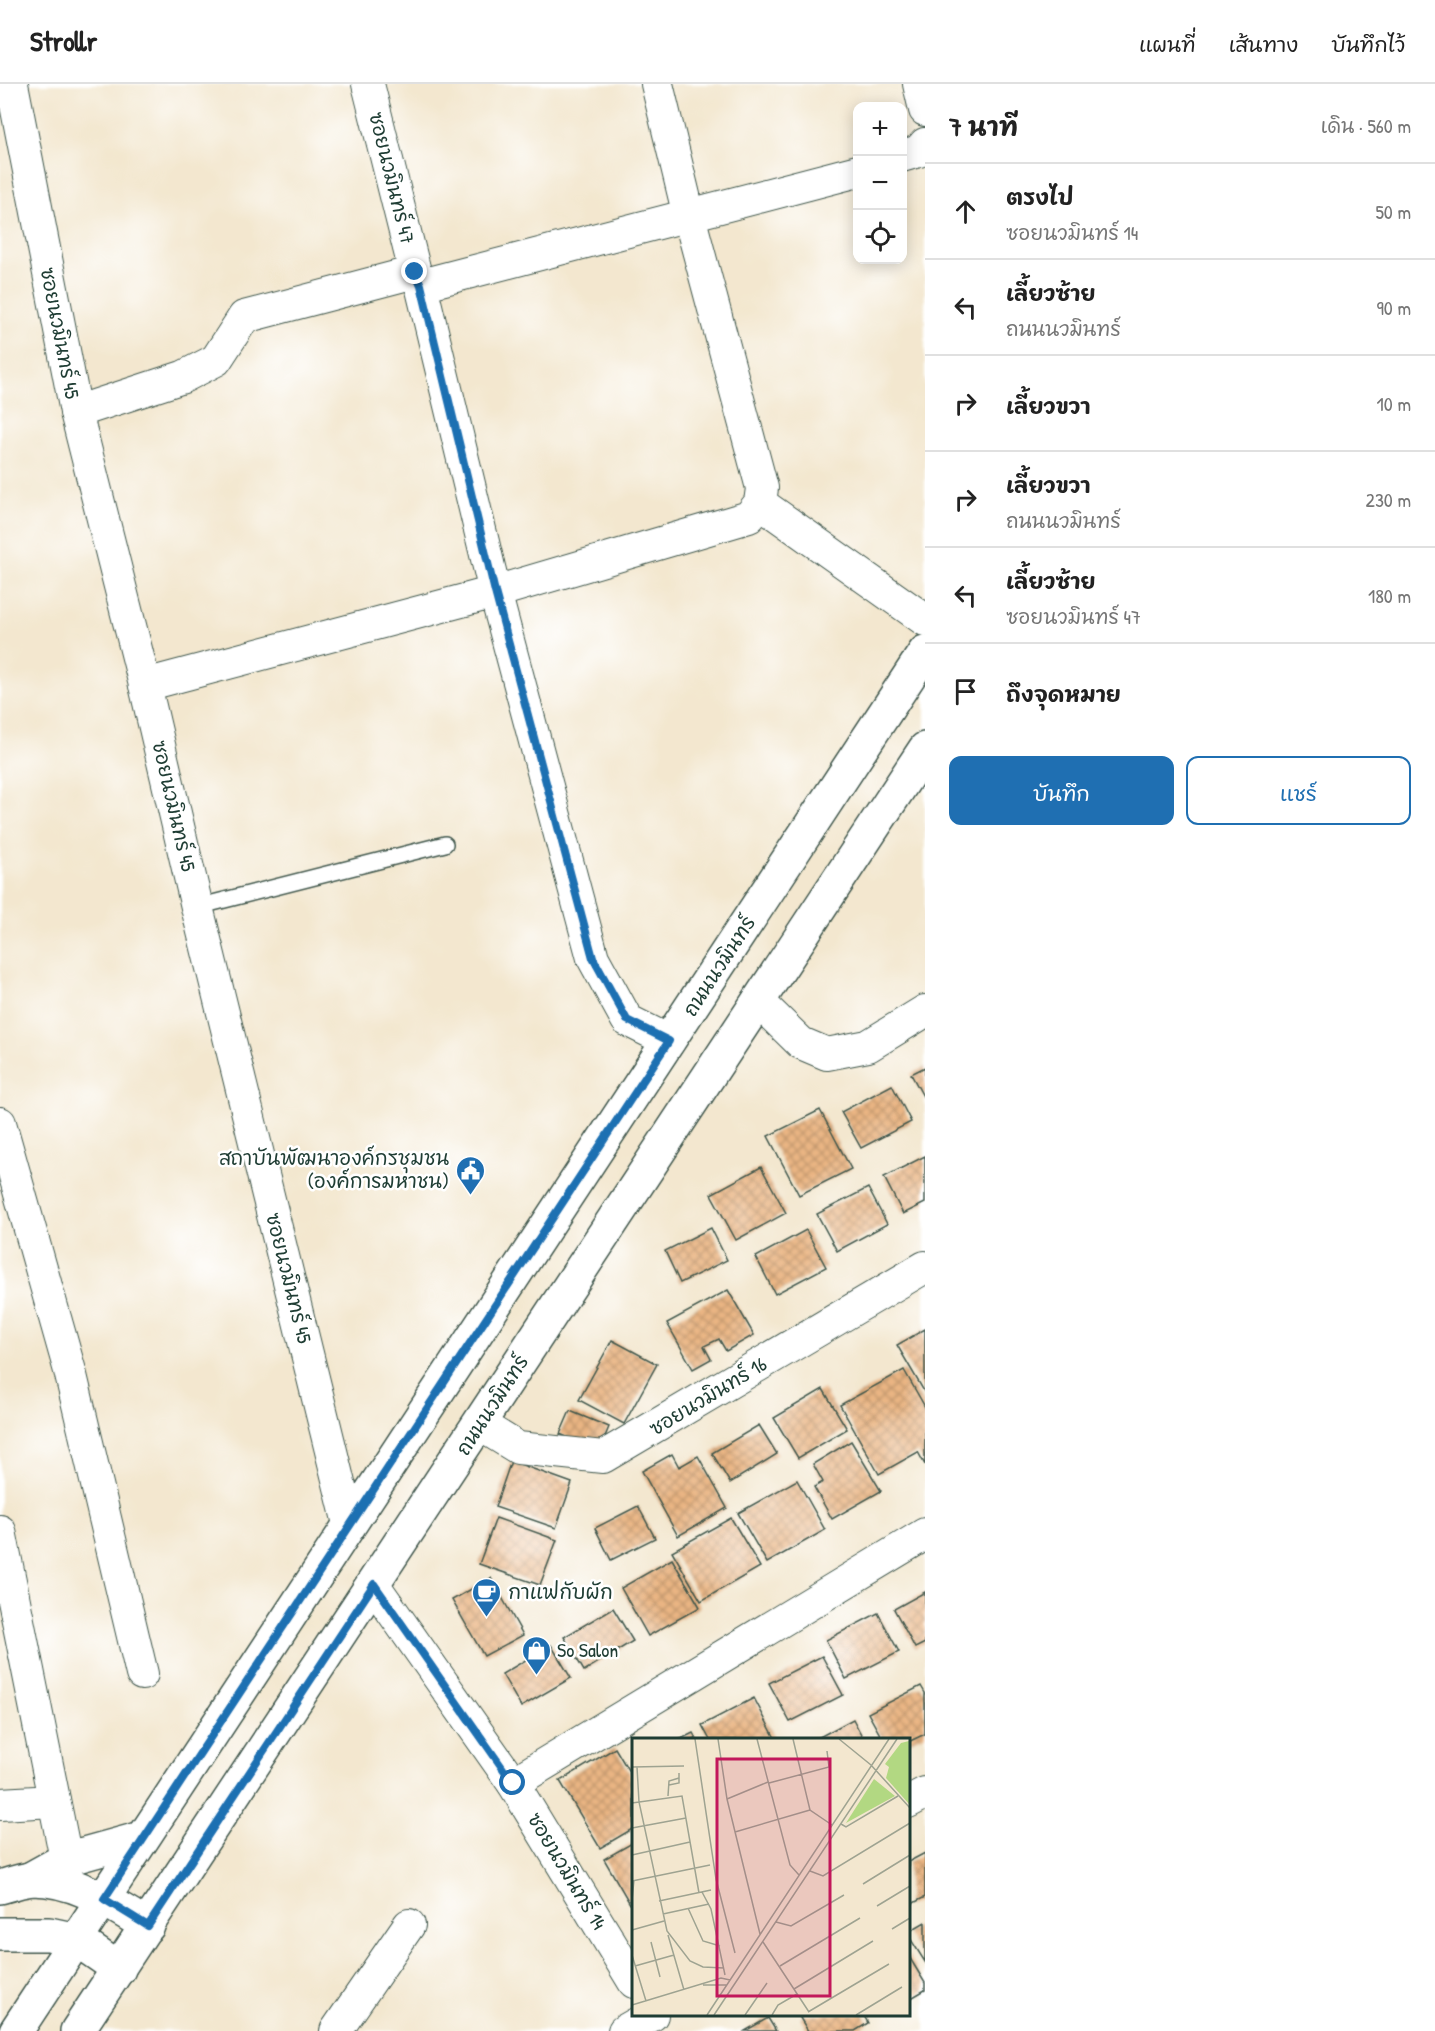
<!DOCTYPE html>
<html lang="th">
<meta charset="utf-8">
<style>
:root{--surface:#fff;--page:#f2f2f2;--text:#222;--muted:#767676;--line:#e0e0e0;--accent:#1f6fb2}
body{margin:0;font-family:"Patrick Hand","Playpen Sans Thai",sans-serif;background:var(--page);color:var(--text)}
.controls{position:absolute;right:18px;top:18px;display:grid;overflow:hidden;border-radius:12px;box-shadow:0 3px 15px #0003}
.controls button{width:54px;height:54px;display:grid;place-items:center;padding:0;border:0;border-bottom:2px solid var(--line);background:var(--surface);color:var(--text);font:30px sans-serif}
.stop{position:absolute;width:18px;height:18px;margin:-14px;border:4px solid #1f6fb2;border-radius:50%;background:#fff}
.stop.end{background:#1f6fb2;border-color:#fff;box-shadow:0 2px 6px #0008}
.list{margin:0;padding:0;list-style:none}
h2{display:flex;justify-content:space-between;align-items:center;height:78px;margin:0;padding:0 24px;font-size:26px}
h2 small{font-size:20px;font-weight:400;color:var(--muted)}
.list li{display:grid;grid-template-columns:39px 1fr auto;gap:18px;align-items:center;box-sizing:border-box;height:96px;padding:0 24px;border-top:2px solid var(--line)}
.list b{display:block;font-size:22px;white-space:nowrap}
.list p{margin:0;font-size:20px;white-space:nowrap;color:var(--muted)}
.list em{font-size:20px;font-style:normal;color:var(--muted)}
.actions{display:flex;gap:12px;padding:18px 24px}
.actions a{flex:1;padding:14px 0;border:2px solid var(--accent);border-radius:12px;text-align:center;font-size:21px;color:var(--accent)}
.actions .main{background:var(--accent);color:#fff}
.icon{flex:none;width:33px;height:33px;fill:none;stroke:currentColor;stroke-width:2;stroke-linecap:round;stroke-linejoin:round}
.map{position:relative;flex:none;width:925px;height:1947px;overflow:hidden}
header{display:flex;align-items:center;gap:36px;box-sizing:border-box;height:84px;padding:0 30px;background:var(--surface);border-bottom:2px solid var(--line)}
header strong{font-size:28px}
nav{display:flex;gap:33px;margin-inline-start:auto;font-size:21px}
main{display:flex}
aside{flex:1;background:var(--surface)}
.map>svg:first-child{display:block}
.building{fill:url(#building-cross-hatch)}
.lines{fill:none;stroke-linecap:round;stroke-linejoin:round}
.lane-casing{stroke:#3f564b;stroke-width:18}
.street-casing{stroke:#3f564b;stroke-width:34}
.secondary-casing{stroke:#3f564b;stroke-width:36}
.lane{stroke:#fff;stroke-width:15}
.street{stroke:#fff;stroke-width:32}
.secondary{stroke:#fff;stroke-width:33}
.route{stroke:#1f6fb2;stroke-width:8}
.labels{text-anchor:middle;stroke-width:5;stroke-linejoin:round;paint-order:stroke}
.street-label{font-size:20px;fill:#1f3d34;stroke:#fff}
.poi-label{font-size:20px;fill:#1f3d34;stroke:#fff;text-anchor:start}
.inset-road{fill:none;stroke:#9ea391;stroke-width:1.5}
.view{fill:#c2185b;fill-opacity:0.15;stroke:#c2185b;stroke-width:3}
.inset-edge{fill:none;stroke:#1f3d34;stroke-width:3}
</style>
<header>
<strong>Strollr</strong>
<nav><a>แผนที่</a><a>เส้นทาง</a><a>บันทึกไว้</a></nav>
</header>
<main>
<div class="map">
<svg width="925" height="1947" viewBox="0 0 925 1947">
<defs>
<pattern id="building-cross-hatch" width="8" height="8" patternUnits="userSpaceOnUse" patternTransform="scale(1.5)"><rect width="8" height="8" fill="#eab583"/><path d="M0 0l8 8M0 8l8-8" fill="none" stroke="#bd946c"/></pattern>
</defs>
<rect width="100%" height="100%" fill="#fff"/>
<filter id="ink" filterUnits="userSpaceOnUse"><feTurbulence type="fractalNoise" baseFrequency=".0167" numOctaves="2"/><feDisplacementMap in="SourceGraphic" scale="12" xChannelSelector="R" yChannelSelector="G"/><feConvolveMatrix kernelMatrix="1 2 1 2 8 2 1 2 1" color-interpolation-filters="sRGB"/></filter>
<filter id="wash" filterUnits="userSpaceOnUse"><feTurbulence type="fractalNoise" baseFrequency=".008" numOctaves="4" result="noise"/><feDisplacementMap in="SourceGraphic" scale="24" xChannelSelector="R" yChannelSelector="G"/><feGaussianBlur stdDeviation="1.35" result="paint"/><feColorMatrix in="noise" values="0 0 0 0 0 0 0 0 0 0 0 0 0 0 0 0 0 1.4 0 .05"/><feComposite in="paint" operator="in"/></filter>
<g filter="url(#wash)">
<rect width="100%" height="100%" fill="#f3e7cf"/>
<g id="blocks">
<g class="building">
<path d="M925 983V1016L911 990Z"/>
<path d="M892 1001 911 1038 861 1064 841 1028Z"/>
<path d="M820 1026 851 1085 799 1111 768 1052Z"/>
<path d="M925 1072V1119L903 1130 884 1093Z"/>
<path d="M761 1083 786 1129 736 1156 711 1110Z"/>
<path d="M868 1104 887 1140 837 1167 817 1130Z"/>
<path d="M711 1144 727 1176 680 1199 665 1167Z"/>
<path d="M806 1146 826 1183 775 1210 756 1173Z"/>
<path d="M728 1206 754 1251 726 1267 719 1255 704 1262 711 1275 693 1285 667 1239Z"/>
<path d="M925 1245V1309L897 1261Z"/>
<path d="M612 1256 657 1280 624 1340 579 1316Z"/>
<path d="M904 1286 925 1323V1381L918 1368 879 1390 840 1321Z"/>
<path d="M823 1305 847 1345 798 1374 774 1334Z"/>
<path d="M570 1327 609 1343 599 1367 560 1350Z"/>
<path d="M759 1341 777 1370 730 1399 712 1369Z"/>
<path d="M851 1357 881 1407 832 1435 814 1403 823 1398 813 1380Z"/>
<path d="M672 1370 679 1383 698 1372 727 1424 678 1452 642 1387Z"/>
<path d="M511 1377 572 1399 556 1444 495 1423Z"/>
<path d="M797 1396 825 1446 767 1479 738 1429Z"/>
<path d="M638 1422 655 1454 611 1476 595 1444Z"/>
<path d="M496 1434 557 1456 540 1501 479 1480Z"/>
<path d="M731 1434 760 1483 701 1517 672 1467Z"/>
<path d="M672 1475 700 1523 648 1552 621 1504Z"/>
<path d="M491 1494 523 1551 484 1572 452 1516Z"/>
<path d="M925 1508V1559L915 1564 894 1525Z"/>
<path d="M613 1524 633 1557 584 1587 564 1553Z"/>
<path d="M878 1529 899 1568 846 1595 826 1556Z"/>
<path d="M551 1561 571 1594 521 1623 502 1590Z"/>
<path d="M822 1572 843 1611 790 1638 769 1599Z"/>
<path d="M921 1602 925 1609V1650L908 1658V1656H883L868 1629Z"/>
<path d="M754 1614 775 1654 770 1656H710L702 1641Z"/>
<path d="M853 1635 864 1656H814Z"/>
<path d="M693 1649 697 1656H679Z"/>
<path d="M615 1664 634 1696V1744L600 1764 560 1697Z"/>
<path d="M634 1758V1817L630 1820 604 1775Z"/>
<path d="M925 1769V1813L908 1822V1778Z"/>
<path d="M925 1838V1878L908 1851V1848Z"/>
<path d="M908 1871 925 1899V1906L908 1916Z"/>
<path d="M806 1930H863L868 1939 855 1947H808L800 1934Z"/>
<path d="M768 1934 776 1947H745Z"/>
</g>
</g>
</g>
<g filter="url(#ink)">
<use href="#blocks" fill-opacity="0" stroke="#3f564b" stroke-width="1.5"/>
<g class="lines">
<defs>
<path id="lane" d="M197 823 445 760"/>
<g id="street">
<path d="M12 0 76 328 145 601 197 823 349 1440"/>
<path d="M368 0 415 188 421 201 495 508 593 874 627 936 669 957"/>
<path d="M919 0 925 26"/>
<path d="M902 72 919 67 925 60"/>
<path d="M421 201 858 87"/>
<path d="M76 328 183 293 216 276 244 233 415 188"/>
<path d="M760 419 925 536"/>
<path d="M145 601 495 508 749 433 760 419 762 404 689 132 657 0"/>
<path d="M758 917 801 959 827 970 868 962 925 927"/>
<path d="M0 1039 70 1287 142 1590"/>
<path d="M479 1340 518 1364 603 1373 925 1183"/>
<path d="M0 1447 66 1775"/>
<path d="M373 1500 513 1699 634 1898"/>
<path d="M513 1699 925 1450"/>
<path d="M908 1718 925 1709"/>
<path d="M0 1720 54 1717"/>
<path d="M336 1947 409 1841"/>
<path d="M624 1947 652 1931"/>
</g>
<g id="secondary">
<path d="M30 1795 66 1775 142 1754"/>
<path d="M0 1803C10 1800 22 1796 32 1795 76 1795 112 1820 148 1842"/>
<path d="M0 1850H49L77 1856 119 1885"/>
<path d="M16 1947 925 568"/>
<path d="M77 1947 925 665"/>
</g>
</defs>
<use href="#lane" class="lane-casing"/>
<use href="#street" class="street-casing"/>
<use href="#secondary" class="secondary-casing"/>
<use href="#lane" class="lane"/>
<use href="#street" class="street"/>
<use href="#secondary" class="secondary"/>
</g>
</g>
<g class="lines" filter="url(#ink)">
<path class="route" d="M415 188 421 201 495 508 593 874 627 936 669 957 104 1815 148 1842 374 1500 513 1699"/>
</g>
<defs>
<symbol id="civic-pin" viewBox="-11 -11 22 30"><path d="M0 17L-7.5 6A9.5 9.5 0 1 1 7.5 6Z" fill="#1f6fb2" stroke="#fff"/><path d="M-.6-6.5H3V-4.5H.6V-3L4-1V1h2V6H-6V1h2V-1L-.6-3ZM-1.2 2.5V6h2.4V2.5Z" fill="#fff"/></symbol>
<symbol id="cafe-pin" viewBox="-11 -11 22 30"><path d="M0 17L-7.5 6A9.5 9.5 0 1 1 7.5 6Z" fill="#1f6fb2" stroke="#fff"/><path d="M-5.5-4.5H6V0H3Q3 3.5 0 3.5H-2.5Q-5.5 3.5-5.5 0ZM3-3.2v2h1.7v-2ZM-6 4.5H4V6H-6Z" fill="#fff"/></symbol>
<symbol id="shop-pin" viewBox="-11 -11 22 30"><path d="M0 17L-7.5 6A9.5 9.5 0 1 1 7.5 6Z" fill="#1f6fb2" stroke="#fff"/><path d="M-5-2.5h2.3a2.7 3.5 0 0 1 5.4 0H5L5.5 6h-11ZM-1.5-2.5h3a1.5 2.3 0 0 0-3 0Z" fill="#fff"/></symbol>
</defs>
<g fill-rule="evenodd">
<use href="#civic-pin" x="454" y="1070" width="33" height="45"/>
<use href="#cafe-pin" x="470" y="1492" width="33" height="45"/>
<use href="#shop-pin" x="520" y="1550" width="33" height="45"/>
</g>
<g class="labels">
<g class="street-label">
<text transform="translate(392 94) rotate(76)" y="7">ซอยนวมินทร์ 47</text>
<text transform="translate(60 249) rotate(79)" y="7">ซอยนวมินทร์ 45</text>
<text transform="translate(174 722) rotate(77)" y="7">ซอยนวมินทร์ 45</text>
<text transform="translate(719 882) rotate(-57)" y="7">ถนนนวมินทร์</text>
<text transform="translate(289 1194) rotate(76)" y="7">ซอยนวมินทร์ 45</text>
<text transform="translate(708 1312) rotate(-31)" y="7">ซอยนวมินทร์ 16</text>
<text transform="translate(492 1321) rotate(-57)" y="7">ถนนนวมินทร์</text>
<text transform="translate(567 1787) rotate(59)" y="7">ซอยนวมินทร์ 14</text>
</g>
<g class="poi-label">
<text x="449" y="1081" text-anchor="end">สถาบันพัฒนาองค์กรชุมชน<tspan x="449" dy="23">(องค์การมหาชน)</tspan></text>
<text x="508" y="1515">กาแฟกับผัก</text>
<text x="557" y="1573">So Salon</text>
</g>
</g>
<g transform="translate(632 1654)">
<rect width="278" height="278" fill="#f3e7cf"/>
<path d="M242 41 263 58 214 85Z" fill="#b2d882"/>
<path d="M277 3V66L254 40 257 29 253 26 269 5Z" fill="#b2d882"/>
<path class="inset-road" d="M63 1 84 141 103 215M86 1 95 61 128 196M125 1 158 127 167 137M161 1 178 72 200 87M207 1 239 27 278 70M0 29 52 28M5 29 7 64 35 193 58 223 71 229 92 230M137 45 197 29 195 13M37 47 47 45V35M36 58 37 43 47 40M95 61 136 44M0 65 50 58 67 155M209 86 214 89 266 58M0 90 54 80M103 94 178 72M0 117 58 104M178 133 191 138 278 85M0 143 78 127M231 146 278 117M70 154 79 171 93 237M0 162 2 142M27 163 79 152M245 168 278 148M56 170 71 203 88 208M31 176 77 166M144 184 159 188 212 157M260 191 278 180M0 192 32 183M36 197 52 252M19 204 28 239M131 204 177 274M0 217 14 263M3 228 42 217M148 228 228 180M71 247H95M162 251 241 203M0 267 89 240 98 242M176 274 257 226M75 277 257 1M82 277 265 1M113 277 135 245M140 277 146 267 165 256M224 277 270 249"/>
<path class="view" d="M85 21H198V258H85Z"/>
<rect width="278" height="278" class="inset-edge"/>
</g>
</svg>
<div class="controls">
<button>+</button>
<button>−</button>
<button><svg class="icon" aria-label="locate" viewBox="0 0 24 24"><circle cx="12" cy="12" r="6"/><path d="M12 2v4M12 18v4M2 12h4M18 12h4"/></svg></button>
</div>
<div class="stop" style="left:513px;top:1699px"></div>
<div class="stop end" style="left:415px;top:188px"></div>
</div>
<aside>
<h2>7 นาที<small>เดิน · 560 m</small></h2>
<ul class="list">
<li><svg class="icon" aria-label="ahead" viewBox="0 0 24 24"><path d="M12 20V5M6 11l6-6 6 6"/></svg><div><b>ตรงไป</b><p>ซอยนวมินทร์ 14</p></div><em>50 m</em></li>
<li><svg class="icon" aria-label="left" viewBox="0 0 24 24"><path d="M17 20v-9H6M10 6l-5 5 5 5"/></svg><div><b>เลี้ยวซ้าย</b><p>ถนนนวมินทร์</p></div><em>90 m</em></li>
<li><svg class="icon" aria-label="right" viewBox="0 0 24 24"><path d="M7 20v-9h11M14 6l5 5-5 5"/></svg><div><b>เลี้ยวขวา</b></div><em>10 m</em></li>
<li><svg class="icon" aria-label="right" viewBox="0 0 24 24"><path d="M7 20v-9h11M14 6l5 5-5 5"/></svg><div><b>เลี้ยวขวา</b><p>ถนนนวมินทร์</p></div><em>230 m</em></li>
<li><svg class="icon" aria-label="left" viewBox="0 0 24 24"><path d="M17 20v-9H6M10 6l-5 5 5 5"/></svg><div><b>เลี้ยวซ้าย</b><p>ซอยนวมินทร์ 47</p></div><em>180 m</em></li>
<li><svg class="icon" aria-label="arrive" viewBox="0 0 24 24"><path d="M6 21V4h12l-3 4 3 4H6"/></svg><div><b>ถึงจุดหมาย</b></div></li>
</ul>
<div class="actions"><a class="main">บันทึก</a><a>แชร์</a></div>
</aside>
</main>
